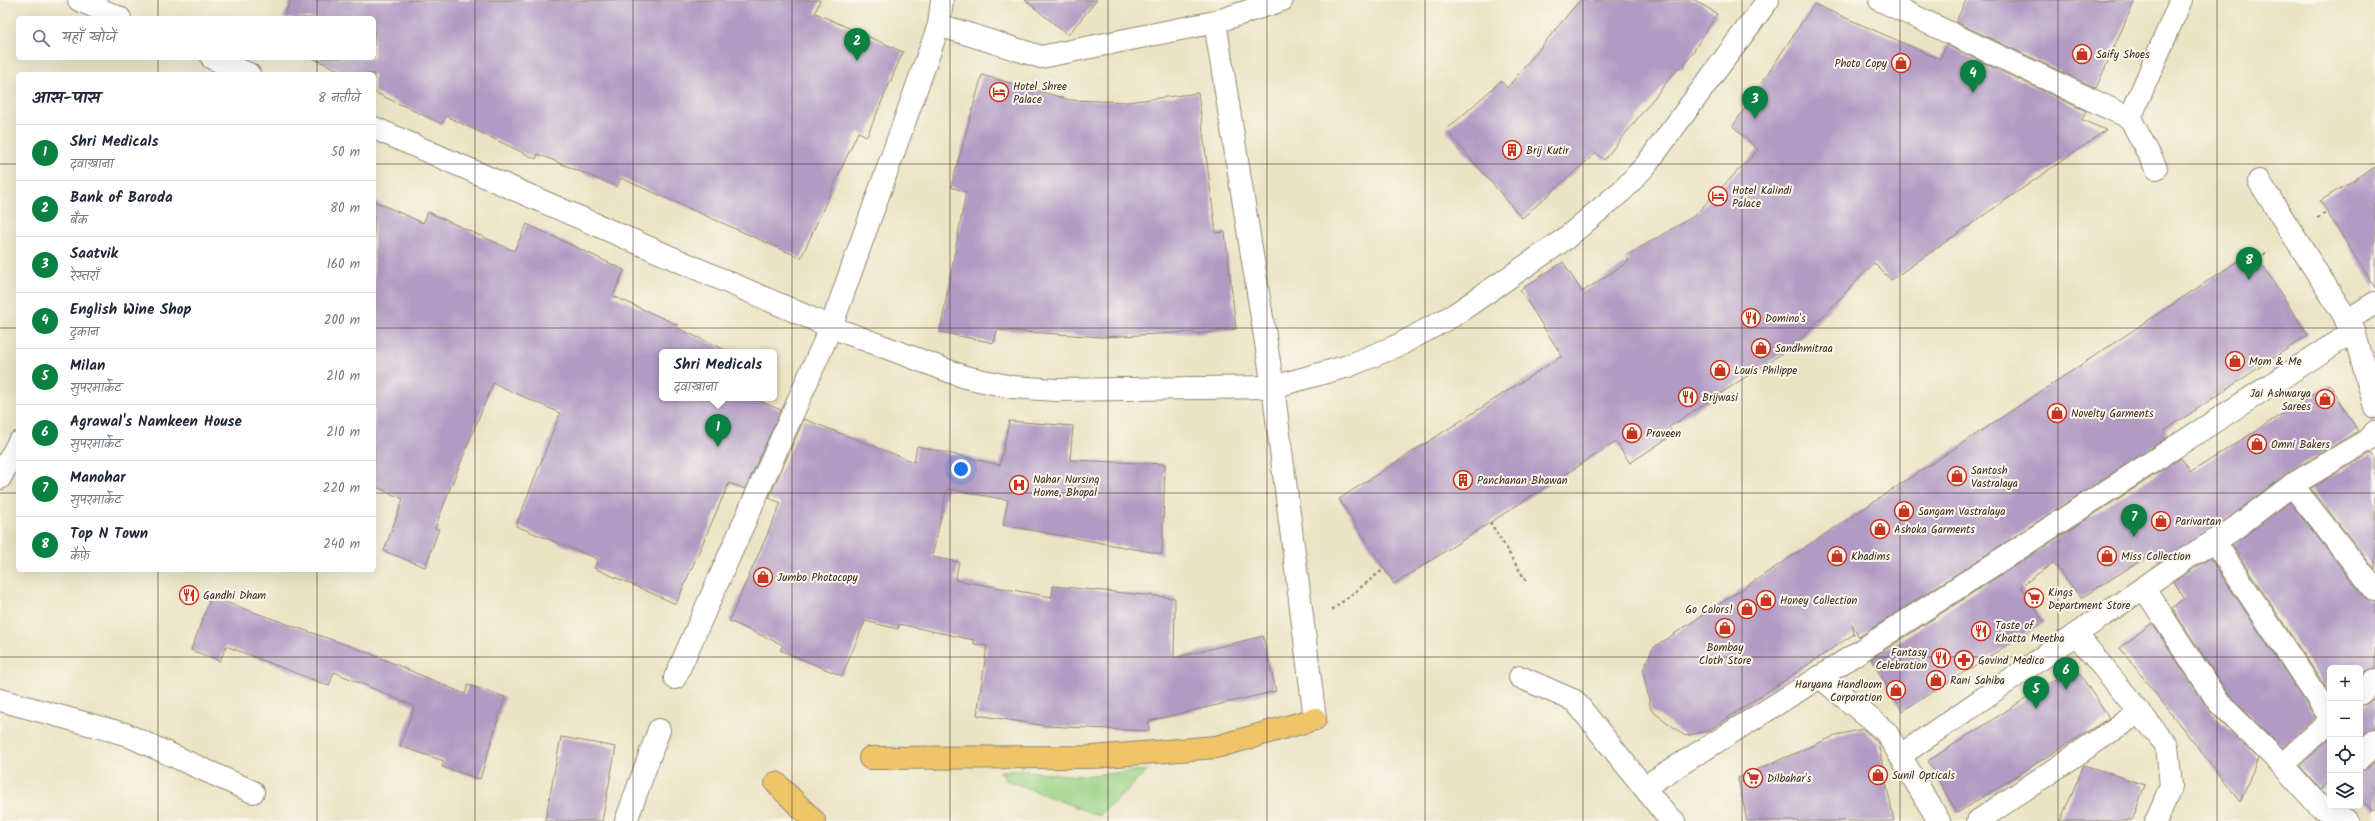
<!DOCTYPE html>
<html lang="hi">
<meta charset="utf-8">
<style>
:root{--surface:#fff;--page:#f6f6f7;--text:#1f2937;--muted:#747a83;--line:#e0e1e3;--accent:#0b8043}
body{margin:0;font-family:Kalam,"Playpen Sans Deva",sans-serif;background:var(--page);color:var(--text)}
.controls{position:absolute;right:12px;bottom:12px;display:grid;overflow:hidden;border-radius:6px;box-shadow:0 4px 16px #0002}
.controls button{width:36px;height:36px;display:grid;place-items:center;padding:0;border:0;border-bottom:1px solid var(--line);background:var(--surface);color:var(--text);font:20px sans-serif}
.you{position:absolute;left:961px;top:469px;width:14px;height:14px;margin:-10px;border:3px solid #fff;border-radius:50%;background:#1a73e8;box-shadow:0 0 0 6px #1a73e833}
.badge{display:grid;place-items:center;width:26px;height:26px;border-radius:50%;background:var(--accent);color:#fff;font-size:13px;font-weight:700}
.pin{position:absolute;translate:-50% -33px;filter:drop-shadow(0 1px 2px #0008)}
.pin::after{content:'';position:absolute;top:21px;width:14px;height:12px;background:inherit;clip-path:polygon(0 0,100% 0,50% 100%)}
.popup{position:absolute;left:659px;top:349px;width:118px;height:52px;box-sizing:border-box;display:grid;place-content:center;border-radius:6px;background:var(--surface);filter:drop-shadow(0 1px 3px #0005);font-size:13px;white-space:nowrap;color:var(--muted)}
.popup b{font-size:15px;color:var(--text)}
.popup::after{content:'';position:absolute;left:50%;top:100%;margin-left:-8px;border:8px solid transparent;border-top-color:var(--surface)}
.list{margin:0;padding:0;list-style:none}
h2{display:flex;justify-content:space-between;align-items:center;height:52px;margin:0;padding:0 16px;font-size:17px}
h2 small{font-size:13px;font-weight:400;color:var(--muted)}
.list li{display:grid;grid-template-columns:26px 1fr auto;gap:12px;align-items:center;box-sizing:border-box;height:56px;padding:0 16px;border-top:1px solid var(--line)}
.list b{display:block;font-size:15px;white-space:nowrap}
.list p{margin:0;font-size:13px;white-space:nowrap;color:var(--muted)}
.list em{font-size:13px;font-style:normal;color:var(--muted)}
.icon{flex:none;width:22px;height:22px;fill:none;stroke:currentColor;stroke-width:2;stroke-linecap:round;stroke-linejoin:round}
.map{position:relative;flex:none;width:2375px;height:821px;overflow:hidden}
.search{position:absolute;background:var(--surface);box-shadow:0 4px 16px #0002;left:16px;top:16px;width:360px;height:44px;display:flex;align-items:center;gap:10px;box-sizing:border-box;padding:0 14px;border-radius:6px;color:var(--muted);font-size:15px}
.panel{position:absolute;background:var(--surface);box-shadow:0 4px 16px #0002;left:16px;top:72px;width:360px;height:500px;border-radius:6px}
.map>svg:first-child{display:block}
.green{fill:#98d184;stroke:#6a7e51}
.building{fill:#b19ac3}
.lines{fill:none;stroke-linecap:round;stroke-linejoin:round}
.minor-casing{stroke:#928771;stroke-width:24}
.major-casing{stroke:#928771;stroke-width:24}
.path{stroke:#928771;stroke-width:2.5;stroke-dasharray:3 3;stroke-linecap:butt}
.minor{stroke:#fff;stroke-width:22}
.major{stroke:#f0c469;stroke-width:22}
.grid{fill:none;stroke:#3b2a1e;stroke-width:1;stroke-opacity:0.55}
.labels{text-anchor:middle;stroke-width:4;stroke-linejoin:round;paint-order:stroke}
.poi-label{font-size:11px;fill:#3b2a1e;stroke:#fbf7ec;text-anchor:start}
</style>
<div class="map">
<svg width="2375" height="821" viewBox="0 0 2375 821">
<rect width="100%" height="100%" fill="#fbf7ec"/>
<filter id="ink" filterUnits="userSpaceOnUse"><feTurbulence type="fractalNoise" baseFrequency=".025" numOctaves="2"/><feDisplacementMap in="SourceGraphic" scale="8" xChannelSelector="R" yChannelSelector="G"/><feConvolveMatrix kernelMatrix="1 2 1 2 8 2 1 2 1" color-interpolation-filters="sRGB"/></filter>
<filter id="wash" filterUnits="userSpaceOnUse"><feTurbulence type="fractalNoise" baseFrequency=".012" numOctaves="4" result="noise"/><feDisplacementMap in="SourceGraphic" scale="16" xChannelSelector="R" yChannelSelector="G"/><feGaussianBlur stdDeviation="0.9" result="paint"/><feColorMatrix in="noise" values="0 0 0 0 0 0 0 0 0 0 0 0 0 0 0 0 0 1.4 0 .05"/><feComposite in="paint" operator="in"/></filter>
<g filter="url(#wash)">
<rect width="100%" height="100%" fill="#eae4c4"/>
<path class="green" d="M1015 770 1078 776 1149 770 1099 816 1006 780 1000 771Z"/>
<g id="blocks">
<g class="building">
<path d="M291 0H820L815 13 903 52 867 136 858 132 801 258 621 178 617 187 538 154 536 159 446 116 442 124 374 92V74H348L312 58H374V18H283Z"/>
<path d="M1025 0H1097L1068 35Z"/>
<path d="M1580 0H1695L1717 14 1682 69 1679 67 1604 160 1596 153 1522 218 1446 130 1501 81 1507 88Z"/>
<path d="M1966 0H2135L2096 88 1956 22Z"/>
<path d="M1814 4 1940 59 1946 45 2086 111 2082 120 2106 130 1891 280 1874 263 1795 345 1669 427 1674 434 1630 463 1616 442 1394 584 1339 499 1562 356 1520 290 1563 262 1582 292 1629 261 1626 256 1694 216 1758 150 1733 126Z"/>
<path d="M982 75 1070 100 1127 102 1198 93 1216 233 1225 232 1236 329 1195 334V332L1103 337 997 330 994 343 940 332 966 192 951 187Z"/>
<path d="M2375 167V288L2320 201Z"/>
<path d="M374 201 423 223 428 212 514 251 527 224 624 270 613 296 678 325 677 328 730 352H662V398H764L762 402 781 410 745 489 729 483 676 604 594 568 598 559 516 526 560 413 493 383 449 491 435 528 439 529 425 567 384 551 403 499 374 486Z"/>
<path d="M2253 251 2308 335 2164 431 2168 437 1859 637 1852 624 1854 634 1708 731 1685 736 1651 710 1643 670 1653 648Z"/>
<path d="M2329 384 2358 431 2286 474 2224 521 2159 562 2153 553 2081 598 2053 563 2021 586 2044 622 1902 711 1871 659 2181 458 2191 472Z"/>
<path d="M804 419 914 462 917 446 1000 465 1009 421 1073 426 1070 460 1165 464 1162 554 1003 525 1008 500 947 489 932 557 959 562 955 580 1052 597 1053 586 1175 598 1174 658 1263 636 1276 691 1149 721V731L1047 726 977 715 987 646 974 644V640L899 624 898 629 865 621 842 676 780 650 783 645 729 621 781 503 769 498Z"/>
<path d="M2371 453 2375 459V570L2311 488Z"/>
<path d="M2290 502 2365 598 2375 602V668L2367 671 2360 677V668H2330V694L2232 545Z"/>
<path d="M2210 558 2315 717 2282 748 2229 695 2172 608 2184 598 2174 582Z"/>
<path d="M211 597 369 653 465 694 468 685 505 697 480 779 442 767 444 761 400 746 414 706 334 672 329 686 226 646 220 661 191 650Z"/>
<path d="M2152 623 2209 710 2258 758 2240 802 2120 648Z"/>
<path d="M2075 667 2109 718 1957 813 1928 761Z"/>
<path d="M2375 697V729L2366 733 2360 739V706L2368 703Z"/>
<path d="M1863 729 1878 743 1894 821H1747L1738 778 1837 735Z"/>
<path d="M561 737 616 747 602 821H545Z"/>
<path d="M2330 738V780L2321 790 2300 766Z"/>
<path d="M2375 761V811L2360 801V771L2369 767Z"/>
<path d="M2084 765 2145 785 2132 821H2060Z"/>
</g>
</g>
</g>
<g filter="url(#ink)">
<use href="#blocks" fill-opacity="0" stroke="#928771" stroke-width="1"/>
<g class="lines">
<defs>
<g id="minor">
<path d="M79 0 120 18"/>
<path d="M1880 0 2130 118"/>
<path d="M1215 22 1273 387 1315 719"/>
<path d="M939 25 1041 57 1215 22 1282 0"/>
<path d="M212 58 249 74"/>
<path d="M374 128 831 327 965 377 1012 387 1056 390 1273 387 1348 366 1399 345 1454 315 1565 239 1624 189 1646 165 1768 0"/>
<path d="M2156 168 2130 118 2181 0"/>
<path d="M2259 181 2354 331 2375 407"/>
<path d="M2346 321 2375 303"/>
<path d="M0 478 18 443"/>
<path d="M2292 485 2375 590"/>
<path d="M2214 541 2330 717"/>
<path d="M2144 588 2219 703 2282 765 2320 807 2348 821"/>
<path d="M2076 634 2167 746 2171 786 2156 821"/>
<path d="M1520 677 1575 701 1666 815 1674 821"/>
<path d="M1820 677 1886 732 1939 821"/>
<path d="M675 678 831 327 939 25 942 0"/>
<path d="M2360 694 2375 680"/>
<path d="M0 700 125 734 253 792"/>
<path d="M1901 755 2185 559 2231 531 2292 485 2366 441 2375 432"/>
<path d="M2360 759 2375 741"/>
<path d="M2282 765 2330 721"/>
<path d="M1644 787 1820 677 2354 331"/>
<path d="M626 821 659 730"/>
<path d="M1978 821 2138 713"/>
</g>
<g id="major">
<path d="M870 758 1093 757 1216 747 1315 719"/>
<path d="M776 783 814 821"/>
</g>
</defs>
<use href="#minor" class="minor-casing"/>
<use href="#major" class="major-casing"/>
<g class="path">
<path d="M2317 218 2327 212"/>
<path d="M2258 258 2268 251"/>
<path d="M1490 522 1526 581"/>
<path d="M1332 610 1384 569"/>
</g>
<use href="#minor" class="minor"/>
<use href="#major" class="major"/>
</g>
</g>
<path class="grid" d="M158 0V18M317 0V18M475 0V821M633 0V821M792 0V821M950 0V821M1108 0V821M1267 0V821M1425 0V821M1583 0V821M1742 0V821M1900 0V821M2058 0V821M2217 0V821M158 58V74M317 58V74M0 164H18M374 164H2375M0 328H18M374 328H2375M0 493H18M374 493H2375M158 570V821M317 570V821M0 657H2375"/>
<defs>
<symbol id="shop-ring" viewBox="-11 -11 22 22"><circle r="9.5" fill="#fbf7ec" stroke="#c8321e" stroke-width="1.5"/><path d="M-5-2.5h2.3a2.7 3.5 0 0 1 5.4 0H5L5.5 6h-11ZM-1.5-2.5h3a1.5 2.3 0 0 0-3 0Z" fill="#c8321e"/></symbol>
<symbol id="hotel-ring" viewBox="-11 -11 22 22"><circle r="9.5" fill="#fbf7ec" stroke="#c8321e" stroke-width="1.5"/><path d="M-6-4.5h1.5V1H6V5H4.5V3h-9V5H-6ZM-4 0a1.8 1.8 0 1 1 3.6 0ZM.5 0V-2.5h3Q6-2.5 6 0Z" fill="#c8321e"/></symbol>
<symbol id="building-ring" viewBox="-11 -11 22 22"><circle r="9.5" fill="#fbf7ec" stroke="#c8321e" stroke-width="1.5"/><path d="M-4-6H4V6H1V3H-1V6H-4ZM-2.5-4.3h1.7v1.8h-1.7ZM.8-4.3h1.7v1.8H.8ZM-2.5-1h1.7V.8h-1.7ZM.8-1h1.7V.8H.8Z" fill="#c8321e"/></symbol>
<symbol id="restaurant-ring" viewBox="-11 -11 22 22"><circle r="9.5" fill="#fbf7ec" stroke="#c8321e" stroke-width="1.5"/><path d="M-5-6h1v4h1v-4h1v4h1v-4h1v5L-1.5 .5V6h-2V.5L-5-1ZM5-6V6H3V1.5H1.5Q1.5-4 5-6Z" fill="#c8321e"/></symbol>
<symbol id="hospital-ring" viewBox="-11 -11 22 22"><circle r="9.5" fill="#fbf7ec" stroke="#c8321e" stroke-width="1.5"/><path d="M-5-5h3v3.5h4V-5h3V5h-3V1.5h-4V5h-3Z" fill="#c8321e"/></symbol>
<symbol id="supermarket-ring" viewBox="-11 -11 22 22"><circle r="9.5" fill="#fbf7ec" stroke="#c8321e" stroke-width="1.5"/><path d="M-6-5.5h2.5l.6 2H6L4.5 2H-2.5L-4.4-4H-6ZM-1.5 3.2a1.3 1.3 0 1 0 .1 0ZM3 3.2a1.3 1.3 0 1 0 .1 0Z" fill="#c8321e"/></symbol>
<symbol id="pharmacy-ring" viewBox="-11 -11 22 22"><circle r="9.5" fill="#fbf7ec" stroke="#c8321e" stroke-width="1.5"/><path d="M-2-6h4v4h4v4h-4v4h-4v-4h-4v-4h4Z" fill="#c8321e"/></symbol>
</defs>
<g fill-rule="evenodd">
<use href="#shop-ring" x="2071" y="43" width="22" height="22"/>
<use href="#shop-ring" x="1890" y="52" width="22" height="22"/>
<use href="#hotel-ring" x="988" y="81" width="22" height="22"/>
<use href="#building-ring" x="1501" y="139" width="22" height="22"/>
<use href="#hotel-ring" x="1707" y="185" width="22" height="22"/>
<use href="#restaurant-ring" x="1740" y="307" width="22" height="22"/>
<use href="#shop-ring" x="1750" y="337" width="22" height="22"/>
<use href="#shop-ring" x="2224" y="350" width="22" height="22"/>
<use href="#shop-ring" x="1709" y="359" width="22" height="22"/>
<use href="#restaurant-ring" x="1677" y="386" width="22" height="22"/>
<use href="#shop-ring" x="2314" y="388" width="22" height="22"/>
<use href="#shop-ring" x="2046" y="402" width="22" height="22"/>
<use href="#shop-ring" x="1621" y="422" width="22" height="22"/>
<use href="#shop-ring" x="2246" y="433" width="22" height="22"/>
<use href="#shop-ring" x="1946" y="465" width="22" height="22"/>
<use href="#building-ring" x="1452" y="469" width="22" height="22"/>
<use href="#hospital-ring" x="1008" y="474" width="22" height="22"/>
<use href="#shop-ring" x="1893" y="500" width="22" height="22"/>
<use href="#shop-ring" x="2150" y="510" width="22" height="22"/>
<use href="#shop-ring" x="1869" y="518" width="22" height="22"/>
<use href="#shop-ring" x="1826" y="545" width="22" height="22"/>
<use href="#shop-ring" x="2096" y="545" width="22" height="22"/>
<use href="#shop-ring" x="752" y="566" width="22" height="22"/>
<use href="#restaurant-ring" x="178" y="584" width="22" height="22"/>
<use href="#supermarket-ring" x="2023" y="587" width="22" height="22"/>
<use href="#shop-ring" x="1755" y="589" width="22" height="22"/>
<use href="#shop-ring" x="1736" y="598" width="22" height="22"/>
<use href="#shop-ring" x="1714" y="617" width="22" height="22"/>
<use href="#restaurant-ring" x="1970" y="620" width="22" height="22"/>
<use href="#restaurant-ring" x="1930" y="647" width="22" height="22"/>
<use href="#pharmacy-ring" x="1953" y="649" width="22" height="22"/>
<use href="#shop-ring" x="1925" y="669" width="22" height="22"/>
<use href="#shop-ring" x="1885" y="679" width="22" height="22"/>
<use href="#shop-ring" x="1867" y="764" width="22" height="22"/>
<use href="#supermarket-ring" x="1742" y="767" width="22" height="22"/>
</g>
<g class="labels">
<g class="poi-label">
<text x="2096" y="58">Saify Shoes</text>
<text x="1887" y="67" text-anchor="end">Photo Copy</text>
<text x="1013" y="90">Hotel Shree<tspan x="1013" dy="13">Palace</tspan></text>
<text x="1526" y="154">Brij Kutir</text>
<text x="1732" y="194">Hotel Kalindi<tspan x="1732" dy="13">Palace</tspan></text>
<text x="1765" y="322">Domino's</text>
<text x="1775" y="352">Sandhmitraa</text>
<text x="2249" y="365">Mom &amp; Me</text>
<text x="1734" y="374">Louis Philippe</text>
<text x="2311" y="397" text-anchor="end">Jai Ashwarya<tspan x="2311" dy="13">Sarees</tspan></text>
<text x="1702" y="401">Brijwasi</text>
<text x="2071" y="417">Novelty Garments</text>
<text x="1646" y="437">Praveen</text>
<text x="2271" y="448">Omni Bakers</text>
<text x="1971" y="474">Santosh<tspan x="1971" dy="13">Vastralaya</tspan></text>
<text x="1033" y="483">Nahar Nursing<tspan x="1033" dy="13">Home, Bhopal</tspan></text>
<text x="1477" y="484">Panchanan Bhawan</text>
<text x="1918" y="515">Sangam Vastralaya</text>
<text x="2175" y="525">Parivartan</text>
<text x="1894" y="533">Ashoka Garments</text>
<text x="1851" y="560">Khadims</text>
<text x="2121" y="560">Miss Collection</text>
<text x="777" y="581">Jumbo Photocopy</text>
<text x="2048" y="596">Kings<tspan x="2048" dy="13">Department Store</tspan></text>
<text x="203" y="599">Gandhi Dham</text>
<text x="1780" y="604">Honey Collection</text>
<text x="1733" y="613" text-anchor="end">Go Colors!</text>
<text x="1995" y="629">Taste of<tspan x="1995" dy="13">Khatta Meetha</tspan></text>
<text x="1725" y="651" text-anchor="middle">Bombay<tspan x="1725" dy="13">Cloth Store</tspan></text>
<text x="1927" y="656" text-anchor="end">Fantasy<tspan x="1927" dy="13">Celebration</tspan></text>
<text x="1978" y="664">Govind Medico</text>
<text x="1950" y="684">Rani Sahiba</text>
<text x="1882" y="688" text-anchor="end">Haryana Handloom<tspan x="1882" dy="13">Corporation</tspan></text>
<text x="1892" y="779">Sunil Opticals</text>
<text x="1767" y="782">Dilbahar's</text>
</g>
</g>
</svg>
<div class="controls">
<button>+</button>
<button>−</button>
<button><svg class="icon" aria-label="locate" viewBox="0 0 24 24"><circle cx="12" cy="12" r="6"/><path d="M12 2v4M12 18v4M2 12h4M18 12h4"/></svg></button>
<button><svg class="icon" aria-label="layers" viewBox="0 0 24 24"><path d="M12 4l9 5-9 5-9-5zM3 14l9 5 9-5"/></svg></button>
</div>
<div class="you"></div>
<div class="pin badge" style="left:718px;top:447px">1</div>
<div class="popup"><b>Shri Medicals</b>दवाख़ाना</div>
<div class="pin badge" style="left:857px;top:61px">2</div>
<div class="pin badge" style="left:1755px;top:119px">3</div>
<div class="pin badge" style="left:1973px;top:93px">4</div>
<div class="pin badge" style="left:2036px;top:709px">5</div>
<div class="pin badge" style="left:2066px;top:690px">6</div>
<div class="pin badge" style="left:2134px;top:537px">7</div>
<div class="pin badge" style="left:2249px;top:280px">8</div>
<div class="search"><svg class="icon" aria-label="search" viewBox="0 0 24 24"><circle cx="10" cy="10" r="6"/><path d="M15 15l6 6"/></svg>यहाँ खोजें</div>
<section class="panel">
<h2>आस-पास<small>8 नतीजे</small></h2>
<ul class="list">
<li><span class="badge">1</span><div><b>Shri Medicals</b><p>दवाख़ाना</p></div><em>50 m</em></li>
<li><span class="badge">2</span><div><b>Bank of Baroda</b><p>बैंक</p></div><em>80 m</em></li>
<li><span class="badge">3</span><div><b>Saatvik</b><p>रेस्तराँ</p></div><em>160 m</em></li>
<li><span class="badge">4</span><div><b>English Wine Shop</b><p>दुकान</p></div><em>200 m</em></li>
<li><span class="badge">5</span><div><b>Milan</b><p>सुपरमार्केट</p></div><em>210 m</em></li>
<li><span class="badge">6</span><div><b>Agrawal's Namkeen House</b><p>सुपरमार्केट</p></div><em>210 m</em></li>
<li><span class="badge">7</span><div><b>Manohar</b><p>सुपरमार्केट</p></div><em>220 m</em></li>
<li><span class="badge">8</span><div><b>Top N Town</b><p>कैफ़े</p></div><em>240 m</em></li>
</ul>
</section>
</div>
